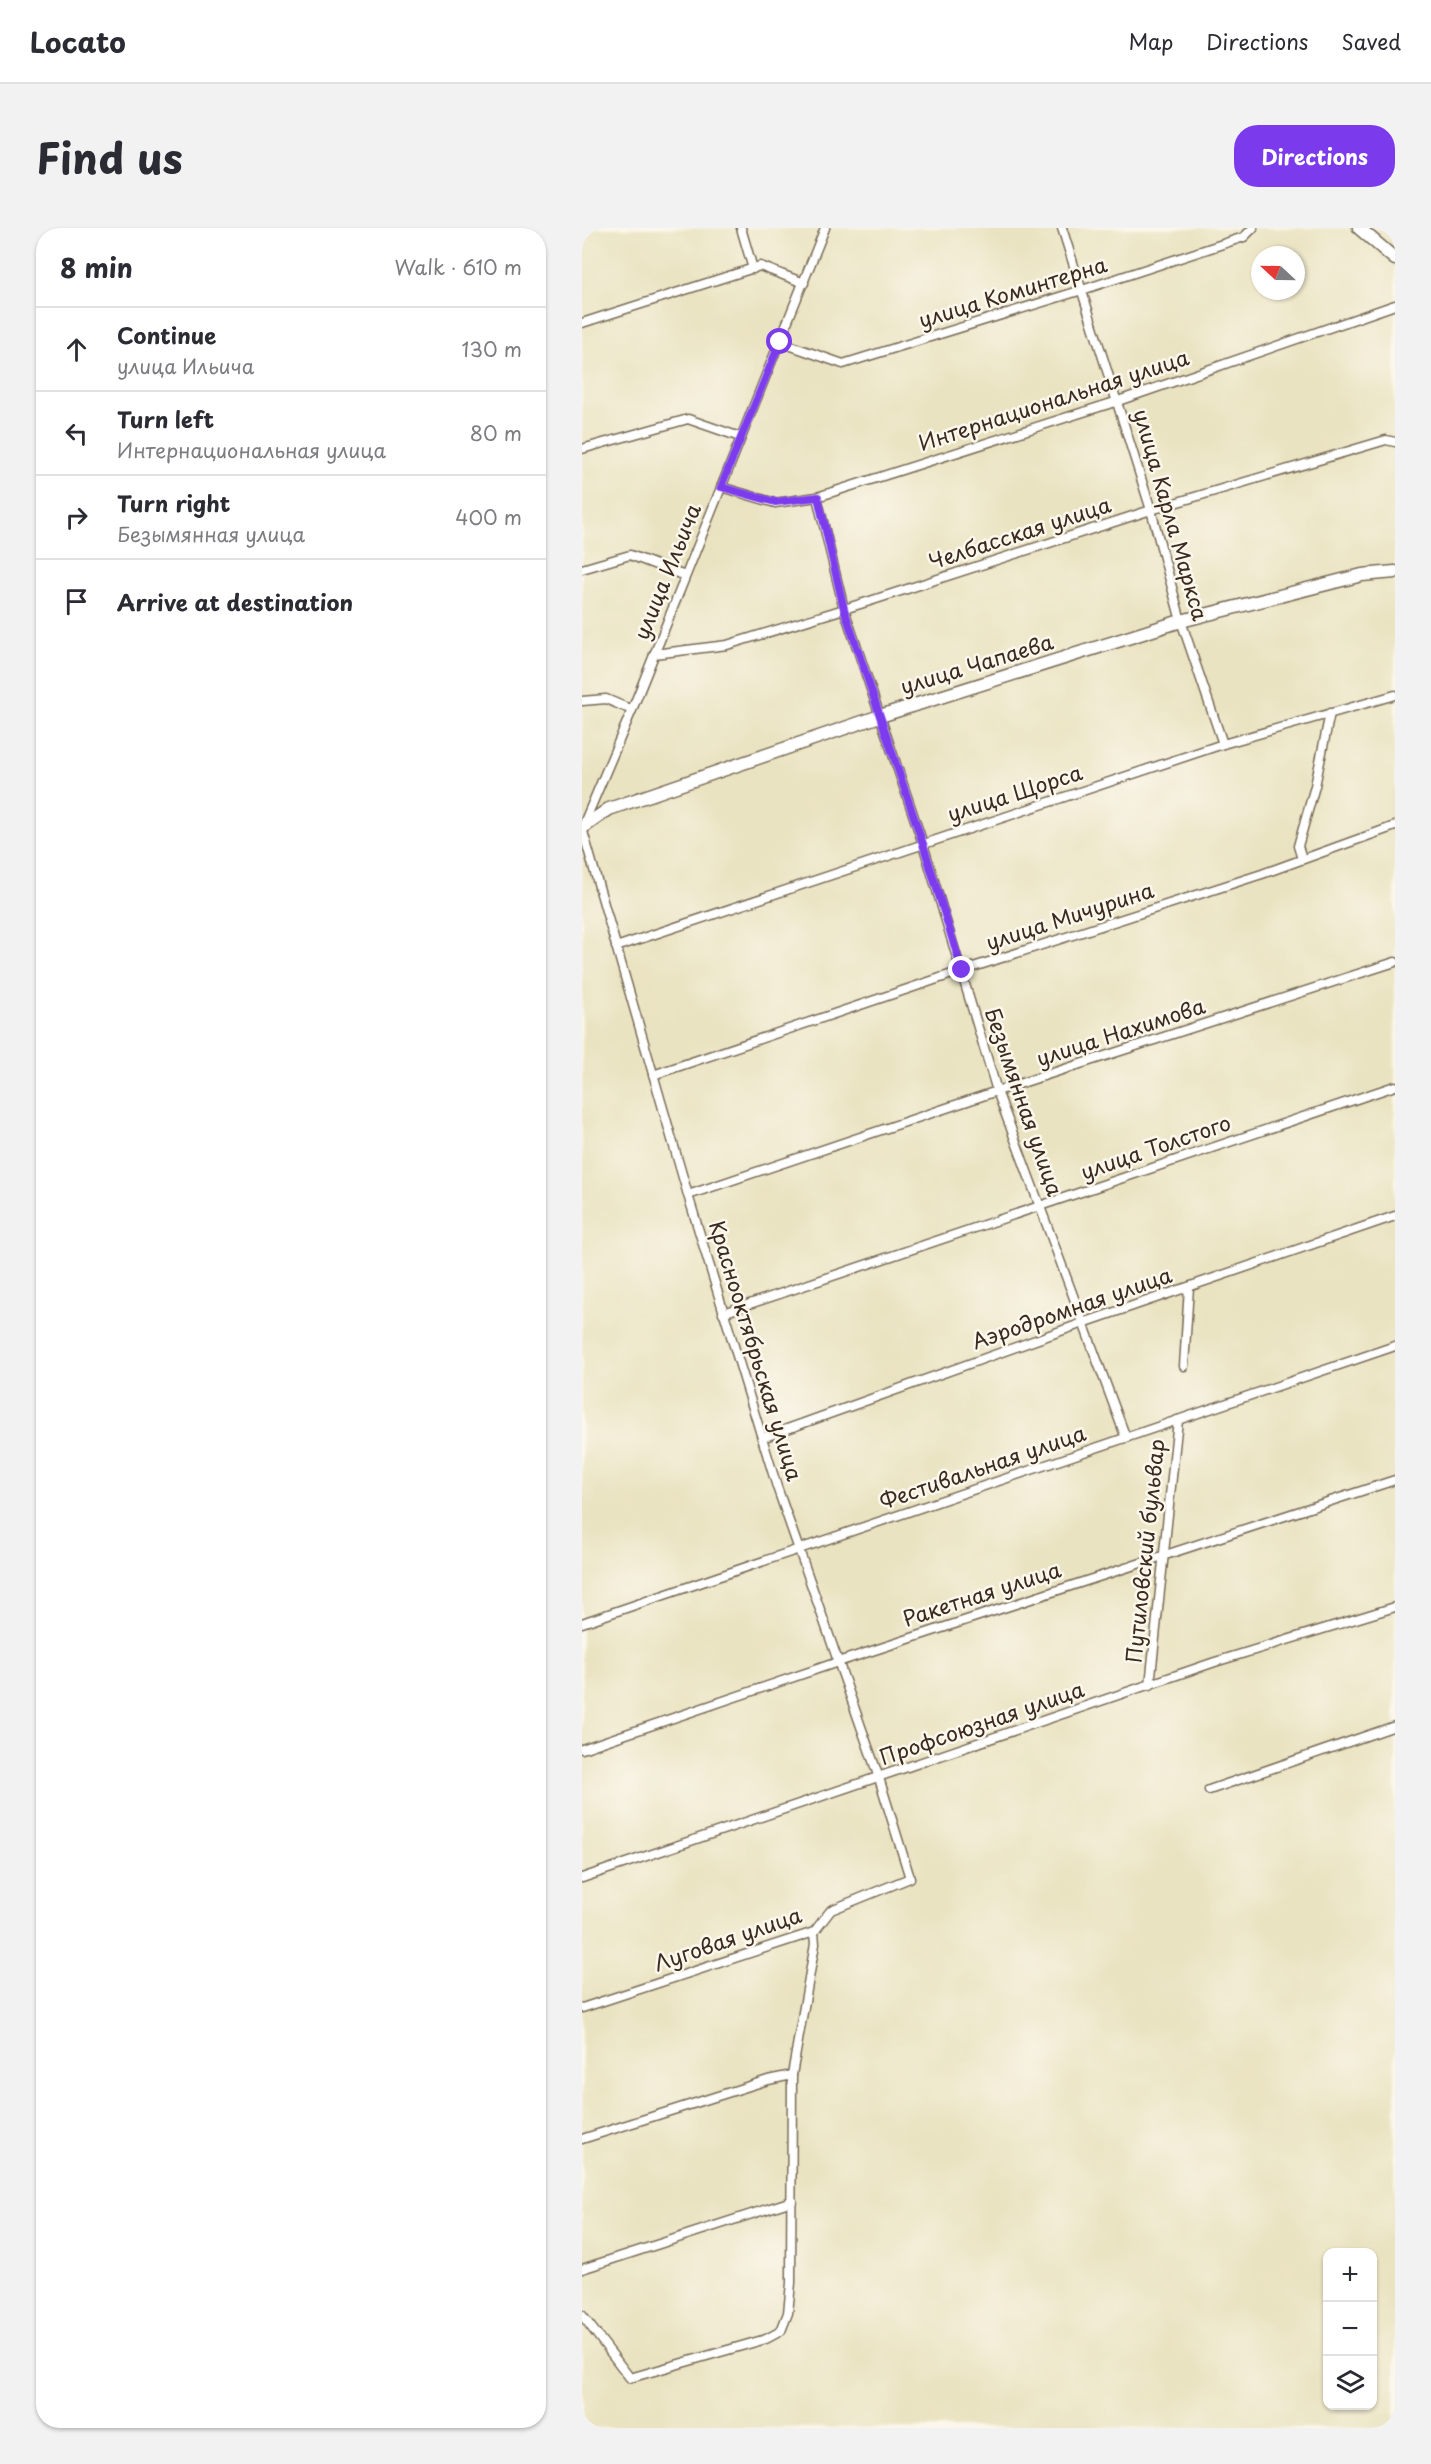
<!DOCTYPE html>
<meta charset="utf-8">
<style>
:root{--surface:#fff;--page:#f2f2f3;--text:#2b2b33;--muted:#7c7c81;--line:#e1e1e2;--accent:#7c3aed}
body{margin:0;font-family:"Playpen Sans",sans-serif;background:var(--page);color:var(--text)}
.controls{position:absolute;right:18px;bottom:18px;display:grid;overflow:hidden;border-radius:12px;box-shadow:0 2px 4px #0004}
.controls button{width:54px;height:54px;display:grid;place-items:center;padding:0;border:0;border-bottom:2px solid var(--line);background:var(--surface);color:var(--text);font:30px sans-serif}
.compass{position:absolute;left:669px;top:18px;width:54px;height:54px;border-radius:50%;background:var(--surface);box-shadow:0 2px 4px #0004;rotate:292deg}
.stop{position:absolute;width:18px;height:18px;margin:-14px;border:4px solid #7c3aed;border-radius:50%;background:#fff}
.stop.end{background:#7c3aed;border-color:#fff;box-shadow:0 2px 6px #0008}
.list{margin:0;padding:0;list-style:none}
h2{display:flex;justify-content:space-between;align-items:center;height:78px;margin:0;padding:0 24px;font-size:26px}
h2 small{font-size:20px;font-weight:400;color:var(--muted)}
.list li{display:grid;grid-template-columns:39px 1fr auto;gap:18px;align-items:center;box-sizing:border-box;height:84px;padding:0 24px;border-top:2px solid var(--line)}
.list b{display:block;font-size:22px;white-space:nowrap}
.list p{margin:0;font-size:20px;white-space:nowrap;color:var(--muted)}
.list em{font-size:20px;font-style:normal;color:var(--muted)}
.icon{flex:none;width:33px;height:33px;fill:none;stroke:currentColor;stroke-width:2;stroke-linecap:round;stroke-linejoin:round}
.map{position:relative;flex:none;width:813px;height:2200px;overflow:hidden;border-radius:24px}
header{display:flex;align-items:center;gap:36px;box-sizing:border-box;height:84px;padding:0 30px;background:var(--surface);border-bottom:2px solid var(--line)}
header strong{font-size:28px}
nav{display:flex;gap:33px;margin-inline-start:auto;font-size:21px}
.intro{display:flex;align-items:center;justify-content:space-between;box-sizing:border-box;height:144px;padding:0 36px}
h1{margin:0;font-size:42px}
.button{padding:15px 27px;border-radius:24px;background:var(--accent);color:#fff;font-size:21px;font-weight:700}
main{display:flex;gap:36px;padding:0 36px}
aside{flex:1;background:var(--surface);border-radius:24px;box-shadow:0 2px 4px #0004}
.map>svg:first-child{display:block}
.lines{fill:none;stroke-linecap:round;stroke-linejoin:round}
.minor-casing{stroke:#786b57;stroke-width:11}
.secondary-casing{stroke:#786b57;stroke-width:15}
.minor{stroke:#fff;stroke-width:8}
.secondary{stroke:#fff;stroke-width:12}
.route{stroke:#7c3aed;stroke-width:8}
.labels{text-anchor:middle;stroke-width:5;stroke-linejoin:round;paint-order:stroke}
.street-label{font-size:21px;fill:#3b2a1e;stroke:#fbf7ec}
</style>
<header>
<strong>Locato</strong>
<nav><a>Map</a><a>Directions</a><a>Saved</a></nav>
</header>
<div class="intro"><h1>Find us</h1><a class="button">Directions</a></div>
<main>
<aside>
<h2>8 min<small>Walk · 610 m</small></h2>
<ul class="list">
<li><svg class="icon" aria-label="ahead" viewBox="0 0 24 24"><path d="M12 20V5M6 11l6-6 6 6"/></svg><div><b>Continue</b><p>улица Ильича</p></div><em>130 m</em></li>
<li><svg class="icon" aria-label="left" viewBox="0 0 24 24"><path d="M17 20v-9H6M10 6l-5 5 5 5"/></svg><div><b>Turn left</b><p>Интернациональная улица</p></div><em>80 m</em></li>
<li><svg class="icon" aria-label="right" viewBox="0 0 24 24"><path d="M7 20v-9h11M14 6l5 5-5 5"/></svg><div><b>Turn right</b><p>Безымянная улица</p></div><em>400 m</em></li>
<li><svg class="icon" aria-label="arrive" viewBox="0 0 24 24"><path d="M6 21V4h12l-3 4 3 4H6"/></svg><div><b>Arrive at destination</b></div></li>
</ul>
</aside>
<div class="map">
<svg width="813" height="2200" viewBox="0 0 813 2200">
<rect width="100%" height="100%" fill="#fbf7ec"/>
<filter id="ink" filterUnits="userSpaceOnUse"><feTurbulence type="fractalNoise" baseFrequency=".0167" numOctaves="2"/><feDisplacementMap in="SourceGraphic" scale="12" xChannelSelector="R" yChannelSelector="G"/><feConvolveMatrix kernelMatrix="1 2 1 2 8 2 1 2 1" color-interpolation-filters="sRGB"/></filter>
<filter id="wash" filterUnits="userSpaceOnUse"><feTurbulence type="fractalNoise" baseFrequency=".008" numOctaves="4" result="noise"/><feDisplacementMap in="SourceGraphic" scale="24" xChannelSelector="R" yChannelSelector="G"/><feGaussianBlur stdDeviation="1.35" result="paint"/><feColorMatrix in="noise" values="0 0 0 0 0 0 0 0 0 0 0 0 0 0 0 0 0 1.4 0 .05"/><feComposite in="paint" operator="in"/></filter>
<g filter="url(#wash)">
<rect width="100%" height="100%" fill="#eae3c1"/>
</g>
<g filter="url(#ink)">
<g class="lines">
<defs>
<g id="minor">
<path d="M159 0 171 41"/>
<path d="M480 0 569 282 599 393 641 516"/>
<path d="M0 95 178 38 222 55"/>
<path d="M198 114 261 136 500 62 662 9 671 0"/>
<path d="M0 221 106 191 158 209"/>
<path d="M139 259 193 275 235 269 536 173 813 77"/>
<path d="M235 269 262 381 341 616 415 863 544 1210"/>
<path d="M0 341 48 327 103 348"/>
<path d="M72 426 145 417 288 373 569 282 804 212 813 214"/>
<path d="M0 473 24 471 50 482"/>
<path d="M720 631 716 618 733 558 748 485"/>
<path d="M34 719 641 516 813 467"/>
<path d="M71 847 379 743 680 646 813 598"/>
<path d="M106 967 415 863 813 734"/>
<path d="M141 1085 813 858"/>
<path d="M602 1138 607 1059"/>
<path d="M180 1210 501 1095 813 988"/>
<path d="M0 1395 813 1118"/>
<path d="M568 1457 596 1192"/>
<path d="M0 1521 256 1434 813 1252"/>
<path d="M627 1562 813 1498"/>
<path d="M0 1650 633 1434 813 1379"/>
<path d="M0 1780 232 1704 249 1682 328 1650 297 1550 195 1259 106 967 0 600 50 482 243 0"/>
<path d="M0 1911 186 1852 210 1847"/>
<path d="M0 2041 210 1973"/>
<path d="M0 2087 48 2150 184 2111 199 2103 206 2085 209 2055 210 1847 233 1716 232 1704"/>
</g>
<g id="secondary">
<path d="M777 0 813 31"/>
<path d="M0 600 27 581 298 488 599 393 780 347 813 344"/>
</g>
</defs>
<use href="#minor" class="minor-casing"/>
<use href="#secondary" class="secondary-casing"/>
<use href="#minor" class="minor"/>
<use href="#secondary" class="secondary"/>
</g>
</g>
<g class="lines" filter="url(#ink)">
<path class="route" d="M198 114 139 259 193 274 236 269 262 381 341 616 380 742"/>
</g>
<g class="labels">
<g class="street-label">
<text transform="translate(431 65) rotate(-17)" y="7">улица Коминтерна</text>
<text transform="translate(472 173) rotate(-18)" y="7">Интернациональная улица</text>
<text transform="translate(588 287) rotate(74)" y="7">улица Карла Маркса</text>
<text transform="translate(438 306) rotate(-18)" y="7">Челбасская улица</text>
<text transform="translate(86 344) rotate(-68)" y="7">улица Ильича</text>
<text transform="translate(395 437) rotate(-17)" y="7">улица Чапаева</text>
<text transform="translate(433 566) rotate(-18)" y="7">улица Щорса</text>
<text transform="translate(488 689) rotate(-18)" y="7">улица Мичурина</text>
<text transform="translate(539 805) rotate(-18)" y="7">улица Нахимова</text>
<text transform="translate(441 874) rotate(71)" y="7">Безымянная улица</text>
<text transform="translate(574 920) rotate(-19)" y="7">улица Толстого</text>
<text transform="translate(490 1081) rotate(-19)" y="7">Аэродромная улица</text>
<text transform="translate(173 1123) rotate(73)" y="7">Краснооктябрьская улица</text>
<text transform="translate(401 1240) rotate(-19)" y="7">Фестивальная улица</text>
<text transform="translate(564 1323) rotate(-84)" y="7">Путиловский бульвар</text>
<text transform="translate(400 1367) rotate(-18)" y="7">Ракетная улица</text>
<text transform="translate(400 1496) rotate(-19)" y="7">Профсоюзная улица</text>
<text transform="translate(146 1712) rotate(-19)" y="7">Луговая улица</text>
</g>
</g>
</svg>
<div class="controls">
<button>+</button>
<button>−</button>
<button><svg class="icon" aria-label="layers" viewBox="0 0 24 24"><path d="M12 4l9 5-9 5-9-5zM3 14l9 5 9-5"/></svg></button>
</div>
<svg class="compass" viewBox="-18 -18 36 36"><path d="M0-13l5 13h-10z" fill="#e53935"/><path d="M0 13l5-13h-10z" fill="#7c7c81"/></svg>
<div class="stop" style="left:198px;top:114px"></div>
<div class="stop end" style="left:380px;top:742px"></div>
</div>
</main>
